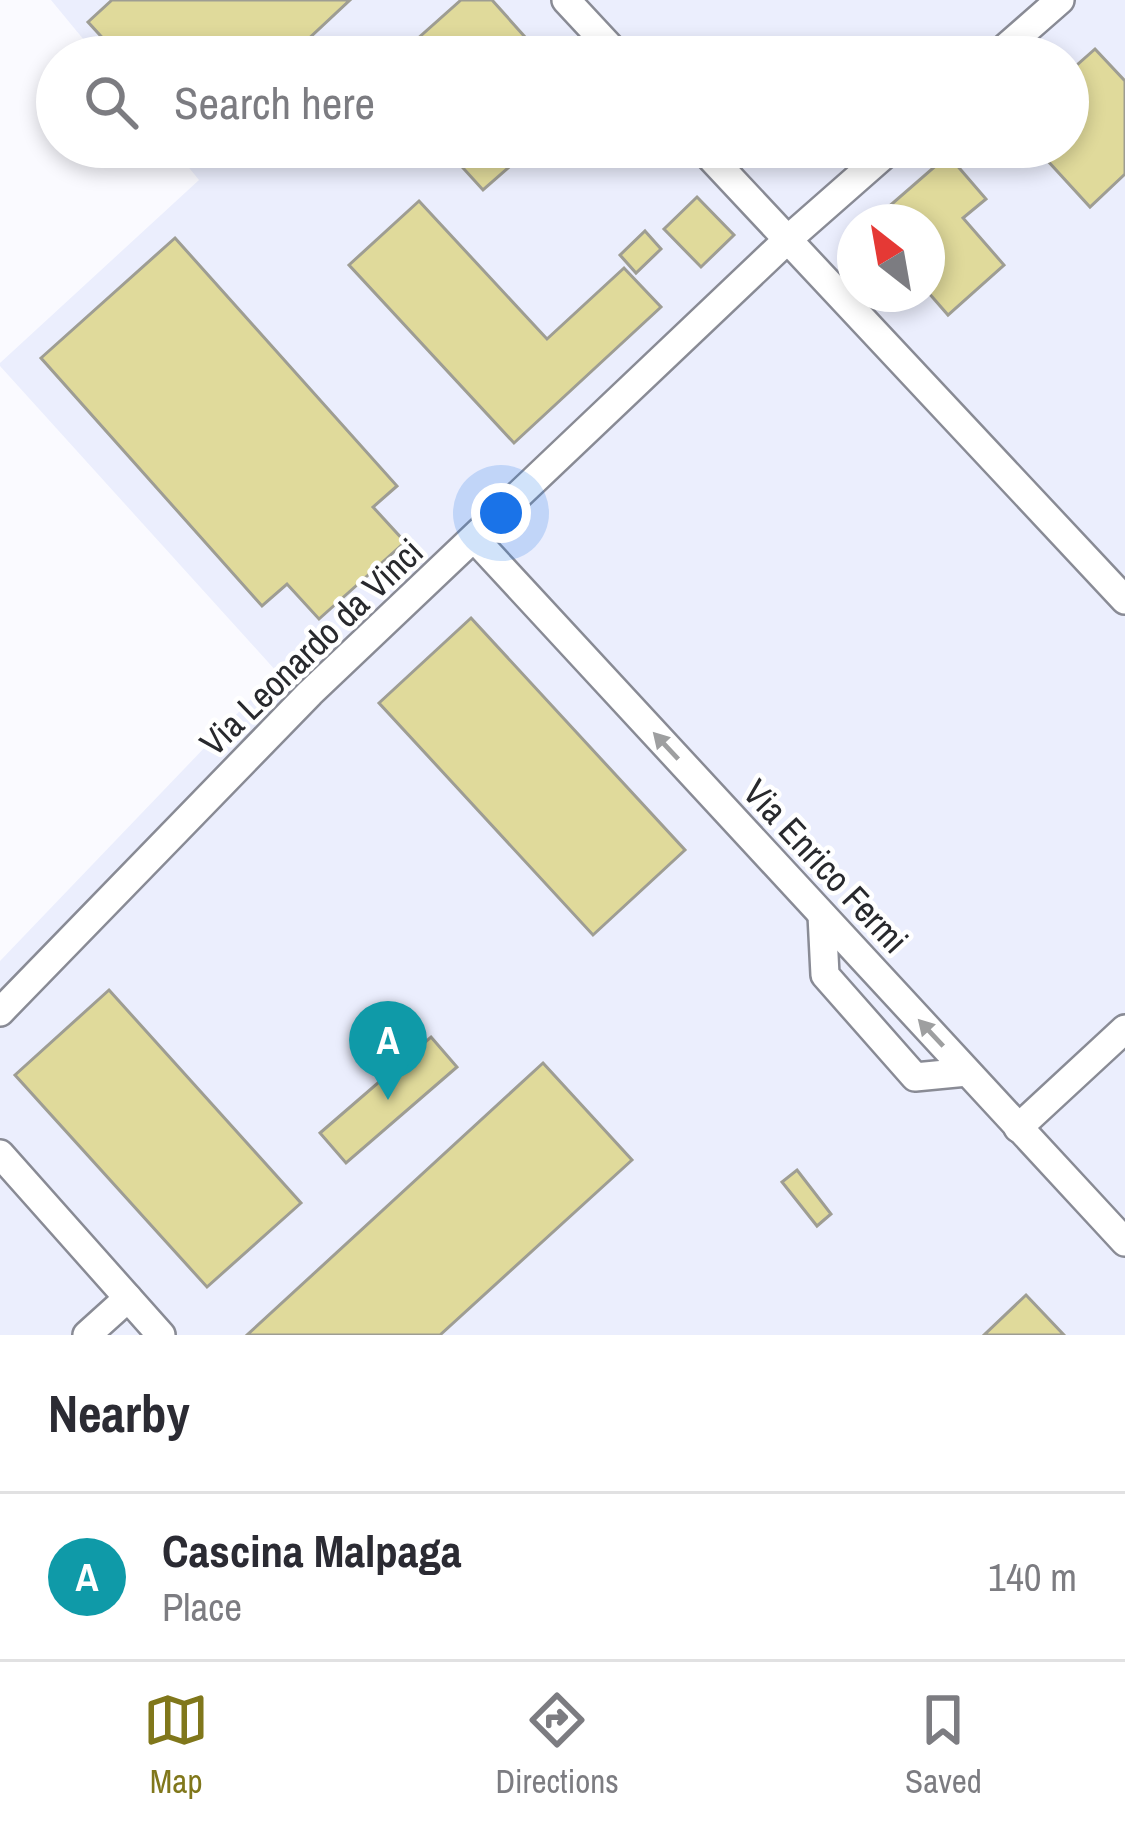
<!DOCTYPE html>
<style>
:root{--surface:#fff;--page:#f7f7f7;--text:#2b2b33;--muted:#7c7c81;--line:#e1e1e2;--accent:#80771b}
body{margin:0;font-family:"Archivo Narrow",sans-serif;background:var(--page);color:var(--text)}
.compass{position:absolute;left:837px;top:204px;width:108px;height:108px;border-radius:50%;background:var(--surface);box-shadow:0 6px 18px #0003;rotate:329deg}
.you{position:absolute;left:501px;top:513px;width:42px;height:42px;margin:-30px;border:9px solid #fff;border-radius:50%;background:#1a73e8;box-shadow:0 0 0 18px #1a73e833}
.badge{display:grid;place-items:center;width:78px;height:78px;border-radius:50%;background:var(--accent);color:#fff;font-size:39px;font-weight:700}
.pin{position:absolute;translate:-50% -99px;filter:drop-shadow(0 3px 6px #0008)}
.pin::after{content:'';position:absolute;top:63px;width:42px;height:36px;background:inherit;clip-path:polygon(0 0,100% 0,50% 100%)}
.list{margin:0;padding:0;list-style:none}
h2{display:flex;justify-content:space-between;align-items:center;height:156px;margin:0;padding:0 48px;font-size:51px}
h2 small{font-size:39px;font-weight:400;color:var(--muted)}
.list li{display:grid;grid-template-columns:78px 1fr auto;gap:36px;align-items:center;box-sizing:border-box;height:168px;padding:0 48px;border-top:3px solid var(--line)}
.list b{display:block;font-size:45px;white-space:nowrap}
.list p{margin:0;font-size:39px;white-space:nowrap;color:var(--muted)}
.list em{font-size:39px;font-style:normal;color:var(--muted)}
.icon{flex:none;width:66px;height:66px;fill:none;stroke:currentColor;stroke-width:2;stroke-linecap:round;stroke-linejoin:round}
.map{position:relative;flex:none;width:1125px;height:1335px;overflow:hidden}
.search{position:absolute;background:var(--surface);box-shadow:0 6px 18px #0003;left:36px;right:36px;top:36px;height:132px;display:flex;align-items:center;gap:30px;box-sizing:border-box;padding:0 42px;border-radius:66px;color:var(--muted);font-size:45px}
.sheet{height:324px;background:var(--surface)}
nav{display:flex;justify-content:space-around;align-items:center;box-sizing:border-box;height:168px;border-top:3px solid var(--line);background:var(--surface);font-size:33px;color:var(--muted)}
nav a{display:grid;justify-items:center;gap:6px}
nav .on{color:var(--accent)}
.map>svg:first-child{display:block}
.built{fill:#ebeefd;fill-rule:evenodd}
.building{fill:#e0da9b;stroke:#9e9d93;stroke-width:3}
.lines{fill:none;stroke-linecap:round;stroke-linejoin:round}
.minor-casing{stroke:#898b95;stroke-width:32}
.minor{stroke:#fff;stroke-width:27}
.oneway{fill:#9e9fa0}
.labels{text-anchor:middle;stroke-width:9;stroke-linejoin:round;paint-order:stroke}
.street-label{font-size:36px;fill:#28292d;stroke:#fff}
</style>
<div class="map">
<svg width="1125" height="1335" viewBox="0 0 1125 1335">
<rect width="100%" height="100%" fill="#fafaff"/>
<path class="built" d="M51 0H1125V1335H0V961L277 672 0 366V363L199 180 172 147H1068V57H98ZM855 222H927V294H855Z"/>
<g class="building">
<path d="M112 0H350L289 57H120L88 22Z"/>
<path d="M461 0H492L543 57H397Z"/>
<path d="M774 44 849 51V57H773Z"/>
<path d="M1095 49 1125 81V174L1090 207 1035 147H1068V73Z"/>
<path d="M444 147H532L483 190Z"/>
<path d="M948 155 986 199 963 218 1004 265 948 315 927 291V222H871Z"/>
<path d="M697 197 734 235 701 267 664 229Z"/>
<path d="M419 201 547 339 624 268 661 307 514 443 349 265Z"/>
<path d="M645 231 661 249 636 273 620 255Z"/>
<path d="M175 238 397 486 373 507 405 542 319 619 287 584 262 606 41 358Z"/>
<path d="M471 618 685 850 593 935 379 703Z"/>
<path d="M109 990 301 1203 207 1287 15 1075Z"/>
<path d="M431 1037 457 1067 346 1163 320 1133Z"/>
<path d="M543 1063 632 1160 440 1335H247Z"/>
<path d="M797 1170 831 1214 817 1226 782 1182Z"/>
<path d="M1026 1295 1064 1335H984Z"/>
</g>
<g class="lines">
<defs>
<g id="minor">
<path d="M566 0 619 57"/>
<path d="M995 57 1060 0"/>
<path d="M701 147 1125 600"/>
<path d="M474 538 1125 1242"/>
<path d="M822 915 825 975 915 1077 967 1072"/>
<path d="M0 1012 310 693 786 241 893 147"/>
<path d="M1018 1128 1125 1029"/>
<path d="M0 1154 161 1335"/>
<path d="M87 1335 128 1298"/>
</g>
</defs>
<use href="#minor" class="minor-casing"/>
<use href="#minor" class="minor"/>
</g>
<defs><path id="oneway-solid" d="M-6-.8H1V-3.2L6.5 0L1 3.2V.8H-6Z" transform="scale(3)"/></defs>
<g class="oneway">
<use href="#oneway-solid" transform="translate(666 746) rotate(-133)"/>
<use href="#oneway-solid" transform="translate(931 1033) rotate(-133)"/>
</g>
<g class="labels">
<g class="street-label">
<text transform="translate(311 647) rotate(-44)" y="13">Via Leonardo da Vinci</text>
<text transform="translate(826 866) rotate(47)" y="13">Via Enrico Fermi</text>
</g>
</g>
</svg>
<svg class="compass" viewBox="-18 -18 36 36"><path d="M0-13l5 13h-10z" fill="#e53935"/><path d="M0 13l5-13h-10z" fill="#7c7c81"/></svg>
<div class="you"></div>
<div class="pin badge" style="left:388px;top:1100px;background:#0f9aa8">A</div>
<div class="search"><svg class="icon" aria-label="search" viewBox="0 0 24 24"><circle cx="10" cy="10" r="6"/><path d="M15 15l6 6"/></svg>Search here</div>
</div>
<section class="sheet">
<h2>Nearby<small></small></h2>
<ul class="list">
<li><span class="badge" style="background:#0f9aa8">A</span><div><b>Cascina Malpaga</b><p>Place</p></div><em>140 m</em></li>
</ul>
</section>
<nav>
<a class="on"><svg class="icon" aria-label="map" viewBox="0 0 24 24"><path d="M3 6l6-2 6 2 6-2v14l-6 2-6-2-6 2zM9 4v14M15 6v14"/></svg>Map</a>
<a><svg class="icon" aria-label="directions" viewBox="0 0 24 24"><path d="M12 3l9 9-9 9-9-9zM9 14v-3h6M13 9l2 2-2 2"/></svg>Directions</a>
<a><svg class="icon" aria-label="saved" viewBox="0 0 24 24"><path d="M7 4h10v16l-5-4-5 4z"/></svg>Saved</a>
</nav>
